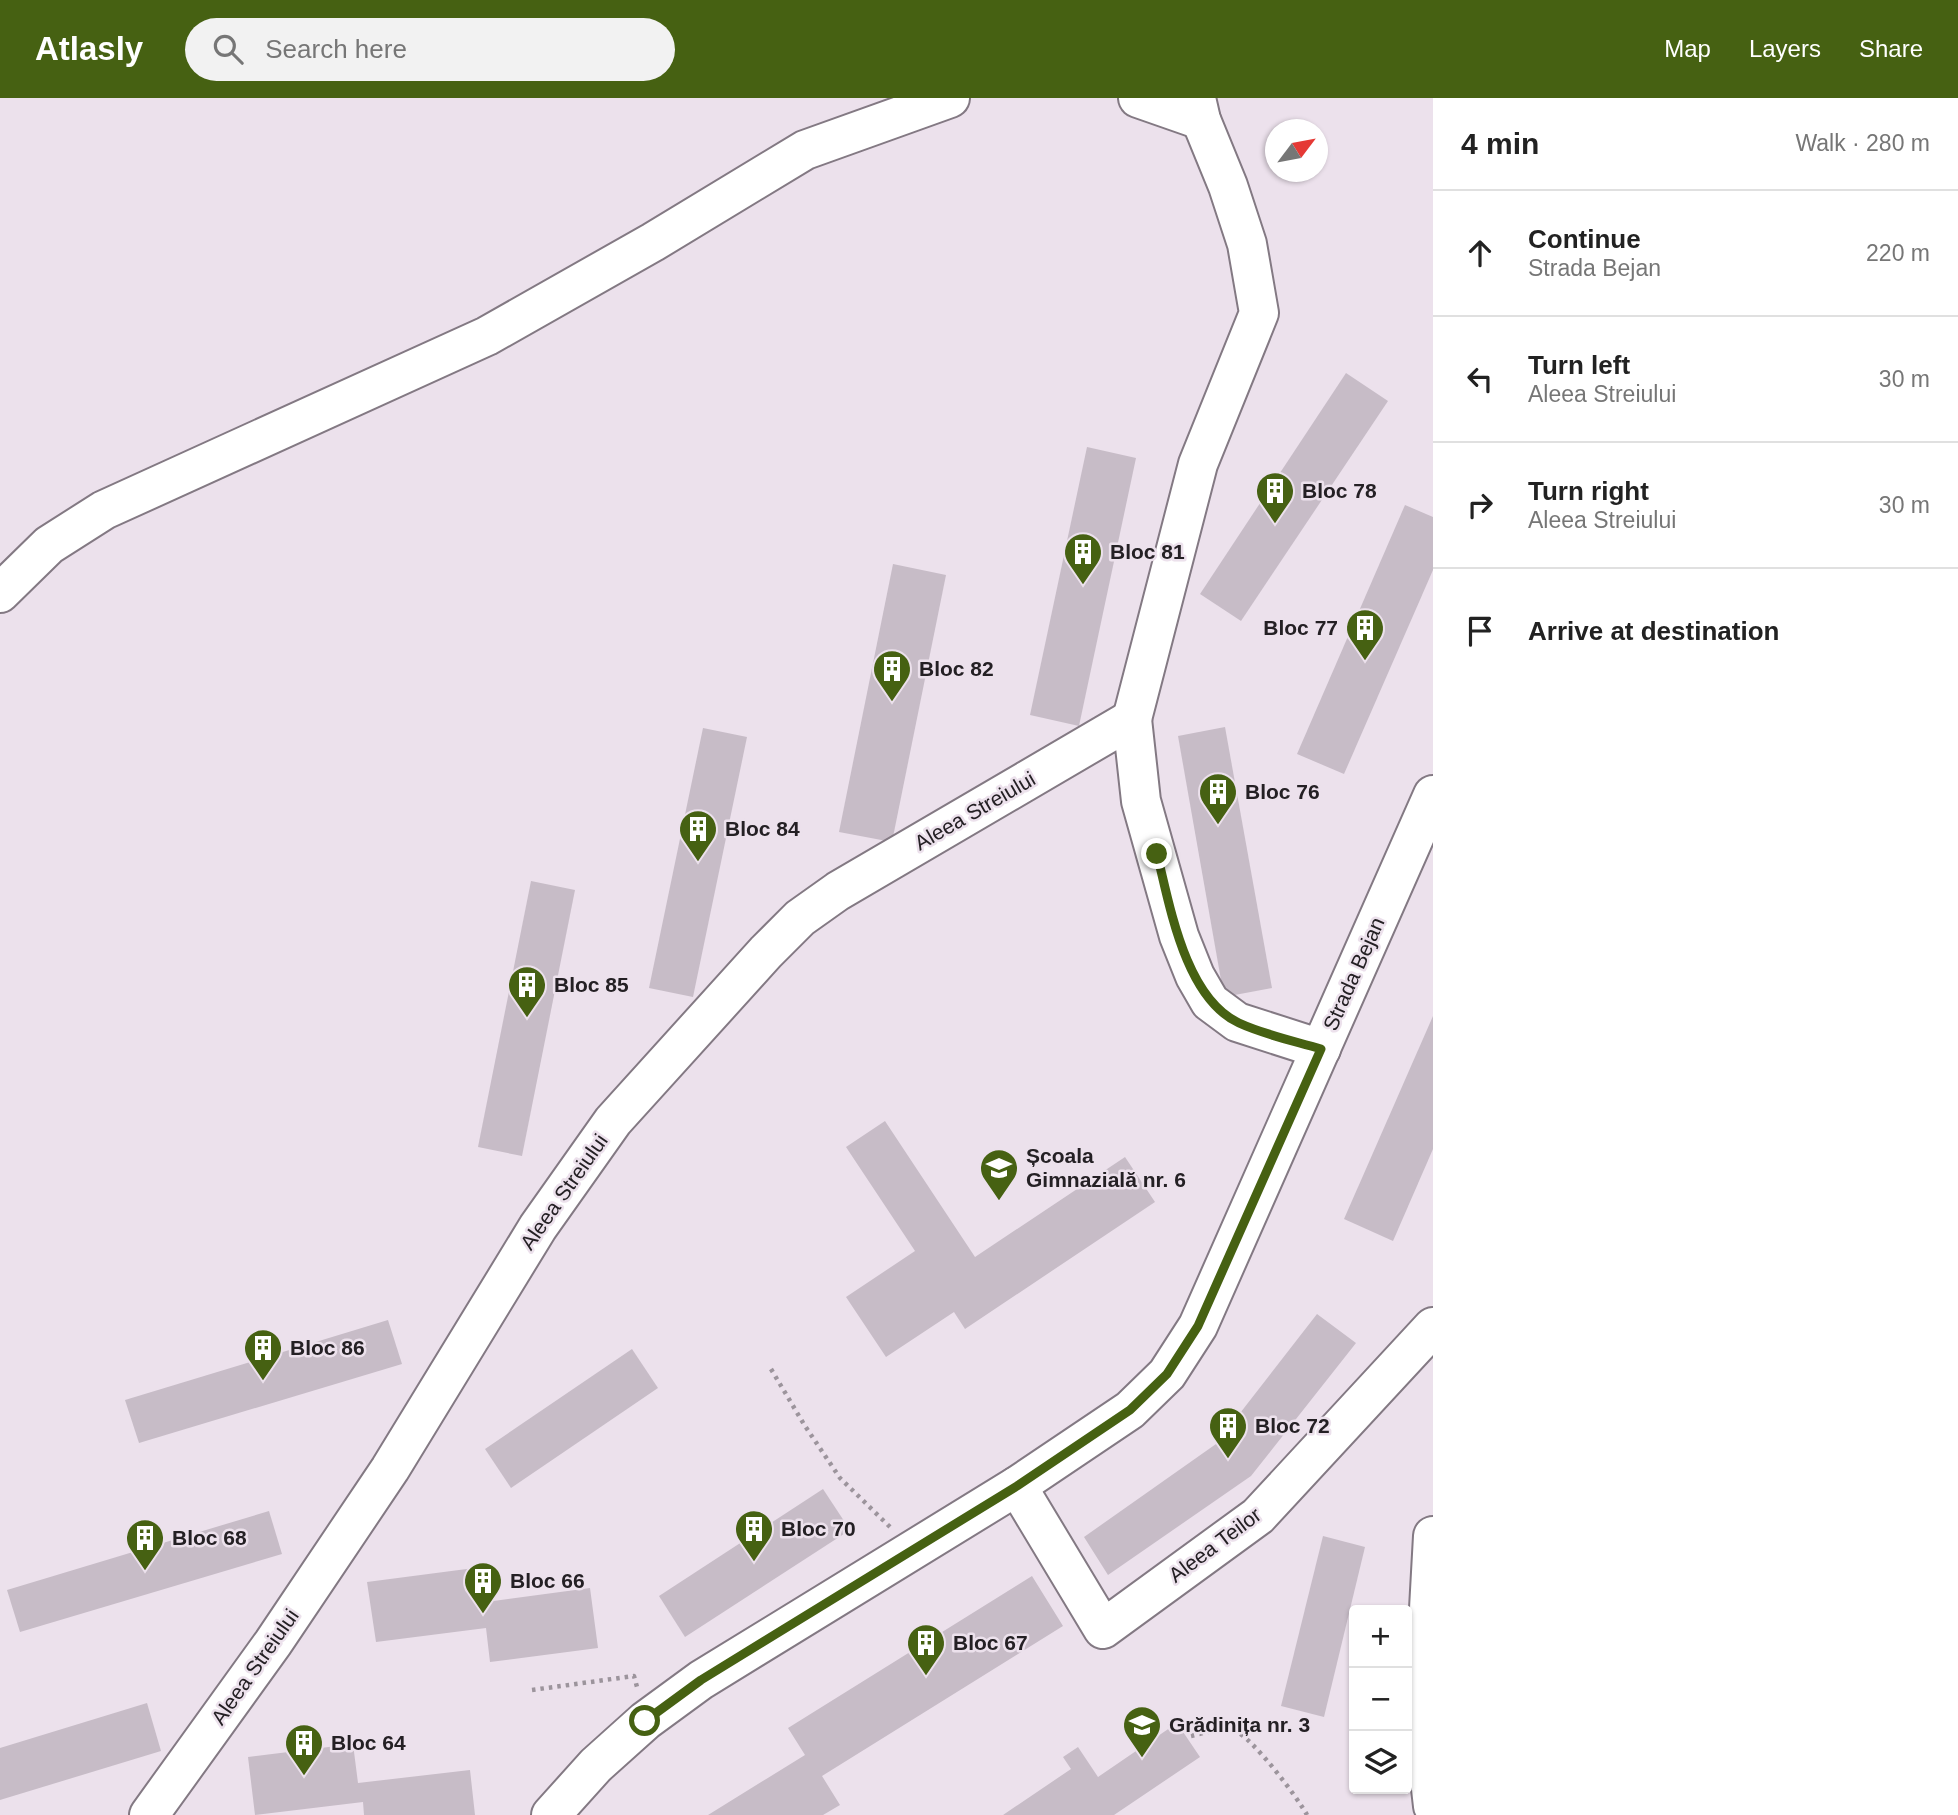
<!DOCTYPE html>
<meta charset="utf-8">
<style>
:root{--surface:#fff;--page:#f2f2f2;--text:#222;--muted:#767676;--line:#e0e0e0;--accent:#466112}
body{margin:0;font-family:Arial,sans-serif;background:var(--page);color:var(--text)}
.controls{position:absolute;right:21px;bottom:21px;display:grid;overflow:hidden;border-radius:7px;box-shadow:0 2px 5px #0004}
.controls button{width:63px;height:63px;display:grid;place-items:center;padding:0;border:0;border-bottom:2px solid var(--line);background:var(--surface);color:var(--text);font:35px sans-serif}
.compass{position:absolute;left:1265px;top:21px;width:63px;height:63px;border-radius:50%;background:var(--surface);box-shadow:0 2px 5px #0004;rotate:58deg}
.stop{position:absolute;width:21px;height:21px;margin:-16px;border:5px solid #466112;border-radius:50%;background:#fff}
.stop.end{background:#466112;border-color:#fff;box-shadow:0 2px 7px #0008}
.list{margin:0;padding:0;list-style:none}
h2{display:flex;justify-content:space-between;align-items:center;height:91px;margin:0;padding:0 28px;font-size:30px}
h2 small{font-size:23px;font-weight:400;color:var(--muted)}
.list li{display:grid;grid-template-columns:46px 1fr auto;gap:21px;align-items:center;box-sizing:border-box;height:126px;padding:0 28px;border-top:2px solid var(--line)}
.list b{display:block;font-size:26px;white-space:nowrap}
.list p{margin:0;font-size:23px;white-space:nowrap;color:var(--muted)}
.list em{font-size:23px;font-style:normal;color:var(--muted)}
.icon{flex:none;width:38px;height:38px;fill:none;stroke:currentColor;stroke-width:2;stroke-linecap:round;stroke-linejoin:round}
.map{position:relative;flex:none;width:1433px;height:1717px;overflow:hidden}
header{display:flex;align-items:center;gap:42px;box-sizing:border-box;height:98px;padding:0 35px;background:var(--accent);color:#fff}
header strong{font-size:33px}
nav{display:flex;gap:38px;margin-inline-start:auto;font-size:24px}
.search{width:490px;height:63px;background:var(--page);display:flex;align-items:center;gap:18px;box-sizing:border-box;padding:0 24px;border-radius:38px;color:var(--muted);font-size:26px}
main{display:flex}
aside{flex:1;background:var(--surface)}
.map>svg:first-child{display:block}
.building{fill:#c7bcc7}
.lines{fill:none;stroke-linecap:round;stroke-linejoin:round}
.minor-casing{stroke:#837983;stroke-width:42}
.path{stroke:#9c949c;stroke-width:4.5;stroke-dasharray:3.5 5;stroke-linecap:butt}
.minor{stroke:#fff;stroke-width:38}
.route{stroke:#466112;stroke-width:9}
.labels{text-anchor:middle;stroke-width:5;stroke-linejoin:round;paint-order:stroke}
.poi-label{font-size:21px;font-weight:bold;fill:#242024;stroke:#ece1ec;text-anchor:start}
.street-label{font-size:21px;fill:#242024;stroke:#ece1ec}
</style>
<header>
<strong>Atlasly</strong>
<div class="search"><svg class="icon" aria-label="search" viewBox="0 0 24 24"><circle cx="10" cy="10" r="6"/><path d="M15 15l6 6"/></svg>Search here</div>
<nav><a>Map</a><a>Layers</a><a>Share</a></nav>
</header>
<main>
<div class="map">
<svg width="1433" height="1717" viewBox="0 0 1433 1717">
<rect width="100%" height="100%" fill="#ece1ec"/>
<g class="building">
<path d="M1346 275 1388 303 1241 523 1200 496Z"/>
<path d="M1087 349 1136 360 1079 628 1030 617Z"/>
<path d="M1405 407 1433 419V472L1344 676 1297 656Z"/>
<path d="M893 466 946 477 892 744 839 734Z"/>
<path d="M1225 629 1272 890 1224 899 1178 638Z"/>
<path d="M703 630 747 639 693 899 649 890Z"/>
<path d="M531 783 575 792 522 1058 478 1049Z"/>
<path d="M1433 918V1051L1393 1143 1344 1121Z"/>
<path d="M885 1023 975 1159 1125 1059 1155 1104 965 1231 954 1214 886 1259 846 1199 915 1153 846 1049Z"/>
<path d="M1317 1216 1356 1245 1251 1378 1108 1477 1084 1439 1216 1346Z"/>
<path d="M388 1222 402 1266 139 1345 125 1302Z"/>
<path d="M632 1251 658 1290 511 1390 485 1351Z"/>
<path d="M823 1391 850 1432 685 1539 659 1498Z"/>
<path d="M269 1413 282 1456 20 1534 7 1492Z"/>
<path d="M1323 1438 1365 1449 1324 1619 1281 1608Z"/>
<path d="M482 1469 486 1504 590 1490 598 1550 490 1564 486 1530 376 1544 367 1484Z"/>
<path d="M1032 1478 1063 1528 822 1678 840 1707 823 1717H708L805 1657 788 1630Z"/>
<path d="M147 1605 161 1653 0 1702V1650Z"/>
<path d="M1177 1625 1200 1659 1114 1717H1003L1071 1671 1063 1659 1078 1649 1098 1679Z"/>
<path d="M353 1646 358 1685 470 1672 475 1717H364L363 1704 255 1717 248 1659Z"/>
</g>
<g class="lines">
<defs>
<g id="minor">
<path d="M1138 0 1201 22"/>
<path d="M0 495 49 447 104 412 487 238 653 144 805 52 950 0"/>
<path d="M1132 621 1198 366 1259 215 1247 146 1228 88 1201 22 1196 0"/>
<path d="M1017 1388 1103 1531 1258 1418 1433 1229"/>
<path d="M1433 1438 1423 1620 1433 1708"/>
<path d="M149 1717 273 1545 390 1371 538 1129 613 1023 766 854 800 820 838 793 1132 621 1141 703 1179 838 1195 878 1210 904 1237 924 1321 951"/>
<path d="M551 1717 596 1667 645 1623 701 1582 1017 1388 1130 1312 1167 1276 1198 1228 1433 697"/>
</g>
</defs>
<use href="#minor" class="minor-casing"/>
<g class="path">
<path d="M771 1271 805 1328 840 1380 890 1429"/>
<path d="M532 1592 634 1578 637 1589"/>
<path d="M1191 1638C1204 1635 1223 1629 1235 1633 1252 1639 1298 1700 1307 1717"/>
</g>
<use href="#minor" class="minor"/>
</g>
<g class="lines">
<path class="route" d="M645 1623 701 1582 1017 1388 1130 1312 1167 1276 1198 1228 1321 951C1294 943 1265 937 1239 925 1185 900 1170 808 1157 756"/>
</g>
<defs>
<symbol id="building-pin" viewBox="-11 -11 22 30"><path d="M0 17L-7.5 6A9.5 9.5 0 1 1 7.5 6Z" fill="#466112" stroke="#ece1ec"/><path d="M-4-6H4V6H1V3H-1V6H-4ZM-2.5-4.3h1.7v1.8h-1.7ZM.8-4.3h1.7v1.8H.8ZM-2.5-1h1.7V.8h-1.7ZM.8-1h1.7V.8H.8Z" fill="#fff"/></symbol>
<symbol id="school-pin" viewBox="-11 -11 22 30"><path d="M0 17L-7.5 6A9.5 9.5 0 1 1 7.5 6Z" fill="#466112" stroke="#ece1ec"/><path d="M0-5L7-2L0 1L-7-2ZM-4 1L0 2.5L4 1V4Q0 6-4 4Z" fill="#fff"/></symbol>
</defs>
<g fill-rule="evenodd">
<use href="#building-pin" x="1253" y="371" width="44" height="60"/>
<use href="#building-pin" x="1061" y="432" width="44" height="60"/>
<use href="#building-pin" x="1343" y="508" width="44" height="60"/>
<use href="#building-pin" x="870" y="549" width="44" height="60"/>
<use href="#building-pin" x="1196" y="672" width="44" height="60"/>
<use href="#building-pin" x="676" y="709" width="44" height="60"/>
<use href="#building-pin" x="505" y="865" width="44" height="60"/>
<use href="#school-pin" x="977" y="1048" width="44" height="60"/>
<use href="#building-pin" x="241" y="1228" width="44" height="60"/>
<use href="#building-pin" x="1206" y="1306" width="44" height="60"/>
<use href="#building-pin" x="732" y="1409" width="44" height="60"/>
<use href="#building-pin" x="123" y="1418" width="44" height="60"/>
<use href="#building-pin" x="461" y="1461" width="44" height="60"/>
<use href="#building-pin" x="904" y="1523" width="44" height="60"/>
<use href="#school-pin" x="1120" y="1605" width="44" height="60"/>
<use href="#building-pin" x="282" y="1623" width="44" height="60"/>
</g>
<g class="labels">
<g class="poi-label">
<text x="1302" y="400">Bloc 78</text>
<text x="1110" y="461">Bloc 81</text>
<text x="1338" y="537" text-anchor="end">Bloc 77</text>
<text x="919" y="578">Bloc 82</text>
<text x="1245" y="701">Bloc 76</text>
<text x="725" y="738">Bloc 84</text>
<text x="554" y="894">Bloc 85</text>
<text x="1026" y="1065">Școala<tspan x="1026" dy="24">Gimnazială nr. 6</tspan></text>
<text x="290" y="1257">Bloc 86</text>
<text x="1255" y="1335">Bloc 72</text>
<text x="781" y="1438">Bloc 70</text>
<text x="172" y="1447">Bloc 68</text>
<text x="510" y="1490">Bloc 66</text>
<text x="953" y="1552">Bloc 67</text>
<text x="1169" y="1634">Grădinița nr. 3</text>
<text x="331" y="1652">Bloc 64</text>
</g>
<g class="street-label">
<text transform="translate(975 713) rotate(-30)" y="7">Aleea Streiului</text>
<text transform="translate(1354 876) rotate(-66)" y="7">Strada Bejan</text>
<text transform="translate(564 1094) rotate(-55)" y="7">Aleea Streiului</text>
<text transform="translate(1215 1447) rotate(-37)" y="7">Aleea Teilor</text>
<text transform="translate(255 1569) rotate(-55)" y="7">Aleea Streiului</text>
</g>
</g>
</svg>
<div class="controls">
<button>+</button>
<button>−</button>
<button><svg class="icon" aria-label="layers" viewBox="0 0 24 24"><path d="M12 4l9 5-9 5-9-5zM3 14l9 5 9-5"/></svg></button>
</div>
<svg class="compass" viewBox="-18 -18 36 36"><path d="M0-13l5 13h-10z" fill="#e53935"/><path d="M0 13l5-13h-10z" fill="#767676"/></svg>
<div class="stop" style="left:645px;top:1623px"></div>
<div class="stop end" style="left:1157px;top:756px"></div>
</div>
<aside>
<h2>4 min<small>Walk · 280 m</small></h2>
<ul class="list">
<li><svg class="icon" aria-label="ahead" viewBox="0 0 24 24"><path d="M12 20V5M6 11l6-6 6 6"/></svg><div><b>Continue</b><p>Strada Bejan</p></div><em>220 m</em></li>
<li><svg class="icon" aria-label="left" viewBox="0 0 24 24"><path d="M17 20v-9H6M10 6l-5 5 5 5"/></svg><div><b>Turn left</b><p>Aleea Streiului</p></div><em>30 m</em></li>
<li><svg class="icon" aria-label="right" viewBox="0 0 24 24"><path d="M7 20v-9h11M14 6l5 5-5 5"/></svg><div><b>Turn right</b><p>Aleea Streiului</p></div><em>30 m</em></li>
<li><svg class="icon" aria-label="arrive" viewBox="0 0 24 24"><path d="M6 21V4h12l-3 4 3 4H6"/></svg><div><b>Arrive at destination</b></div></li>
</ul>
</aside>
</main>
